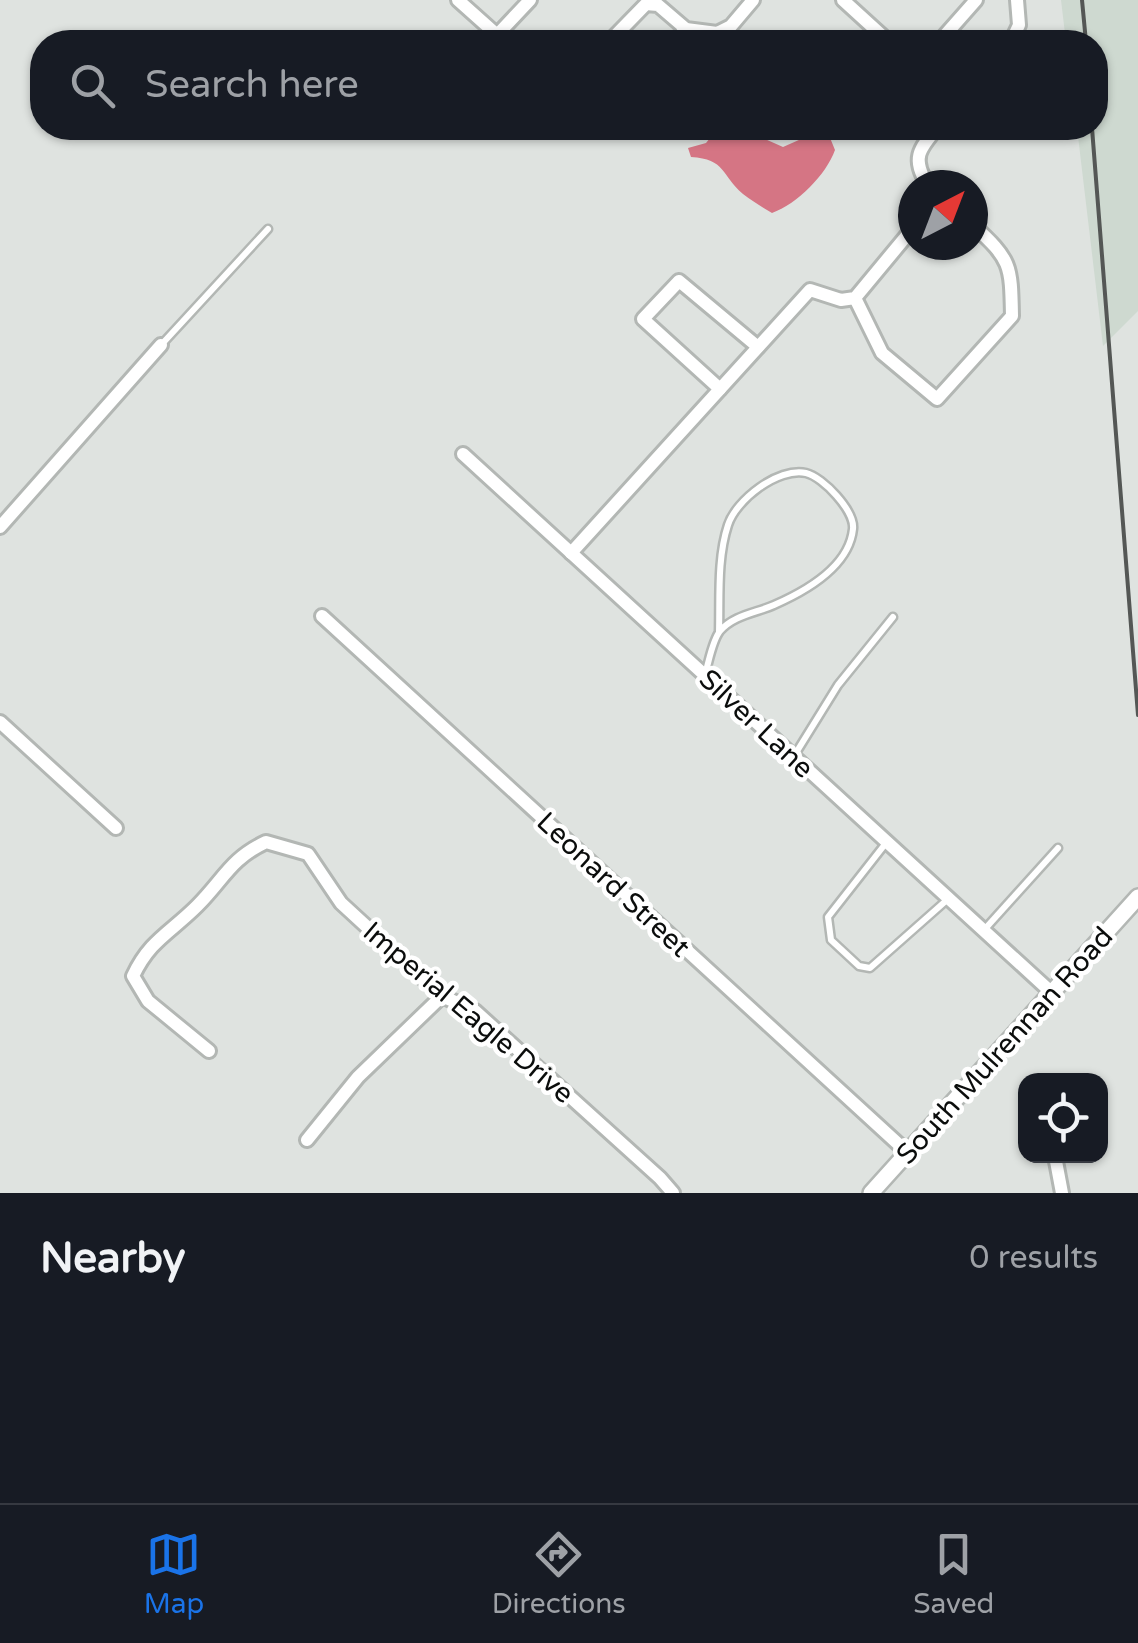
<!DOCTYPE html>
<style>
:root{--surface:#171b24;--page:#20242c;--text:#f1f3f6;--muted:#9ea1a6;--line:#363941;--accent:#1a73e8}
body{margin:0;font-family:"Varela Round",sans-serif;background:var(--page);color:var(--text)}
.controls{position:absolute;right:30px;bottom:30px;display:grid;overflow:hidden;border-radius:20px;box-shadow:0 2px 8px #0004}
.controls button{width:90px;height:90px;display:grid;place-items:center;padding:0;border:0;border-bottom:2px solid var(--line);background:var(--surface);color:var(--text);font:50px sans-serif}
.compass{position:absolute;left:898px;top:170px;width:90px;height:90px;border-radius:50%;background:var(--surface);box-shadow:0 2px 8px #0004;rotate:42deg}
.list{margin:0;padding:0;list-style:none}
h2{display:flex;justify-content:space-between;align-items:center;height:130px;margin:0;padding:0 40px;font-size:42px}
h2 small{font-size:32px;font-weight:400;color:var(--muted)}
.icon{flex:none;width:55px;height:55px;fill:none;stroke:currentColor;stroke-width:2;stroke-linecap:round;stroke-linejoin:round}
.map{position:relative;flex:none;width:1138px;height:1193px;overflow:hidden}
.search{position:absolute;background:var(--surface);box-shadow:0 2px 8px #0004;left:30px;right:30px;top:30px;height:110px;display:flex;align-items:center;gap:25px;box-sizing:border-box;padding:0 35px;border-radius:40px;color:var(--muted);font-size:38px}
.sheet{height:310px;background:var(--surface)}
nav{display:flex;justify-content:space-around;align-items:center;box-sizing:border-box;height:140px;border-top:2px solid var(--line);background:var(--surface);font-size:28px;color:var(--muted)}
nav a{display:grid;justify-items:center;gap:5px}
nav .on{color:var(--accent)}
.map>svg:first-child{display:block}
.built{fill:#ced9d0}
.water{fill:#d57584}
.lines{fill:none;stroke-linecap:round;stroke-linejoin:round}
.service-casing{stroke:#b3b7b4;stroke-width:11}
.minor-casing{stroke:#b3b7b4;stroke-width:18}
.tertiary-casing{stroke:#b3b7b4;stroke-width:20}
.service{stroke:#fff;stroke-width:6}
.minor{stroke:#fff;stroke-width:12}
.tertiary{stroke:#fff;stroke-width:15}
.rail{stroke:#545755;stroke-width:4}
.labels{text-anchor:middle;stroke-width:9;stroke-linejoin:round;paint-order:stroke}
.street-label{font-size:28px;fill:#0b0d0c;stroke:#fff}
</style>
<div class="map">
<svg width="1138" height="1193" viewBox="0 0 1138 1193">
<rect width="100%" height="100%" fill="#dfe3e0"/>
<path class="built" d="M1061 0H1138V311L1103 346 1077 128H1096V42H1066Z"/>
<path class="water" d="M718 128H756L765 139 783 147 826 128 835 150C826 175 797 204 772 213 762 207 752 201 743 194 721 175 726 159 691 157L688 148 706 143Z"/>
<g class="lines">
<defs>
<g id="service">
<path d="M162 344 268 229"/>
<path d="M705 674C709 662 712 641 720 631 734 615 756 613 774 605 806 591 849 567 853 529 855 511 823 477 806 473 778 467 736 500 728 525 717 558 720 598 719 632"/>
<path d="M794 756 838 685 893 617"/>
<path d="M886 843 828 917 831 940 859 966 870 968 948 899"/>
<path d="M984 930 1058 848"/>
</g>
<g id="minor">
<path d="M458 0 505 42"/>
<path d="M843 0 889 42"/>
<path d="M497 35 530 0"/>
<path d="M609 42 646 4 658 5 686 29 717 33 731 26 753 0"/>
<path d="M673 42 686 29"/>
<path d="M939 42 976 0"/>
<path d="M1011 42 1019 25 1017 0"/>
<path d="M928 185C911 159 919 149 937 128"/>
<path d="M855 298 882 353 937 399 1012 316C1011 264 1011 260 973 225"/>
<path d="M720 389 643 319 679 281 758 347"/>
<path d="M463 454 1051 992"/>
<path d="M0 527 161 345"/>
<path d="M571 553 810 290 841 300 855 298 913 228"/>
<path d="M322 616 907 1152"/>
<path d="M0 722 116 828"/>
<path d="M209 1051 148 1001 133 976C150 940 170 933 197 906 224 879 230 859 266 842L308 854 341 903 442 996 475 1011 660 1178 673 1193"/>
<path d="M307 1140 358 1077 442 996"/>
<path d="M1055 1156 1062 1193"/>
</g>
<path id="tertiary" d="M871 1193 1138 897"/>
</defs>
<use href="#service" class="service-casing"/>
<use href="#minor" class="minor-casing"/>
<use href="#tertiary" class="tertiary-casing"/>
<use href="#service" class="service"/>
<use href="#minor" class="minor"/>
<use href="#tertiary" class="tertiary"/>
<g class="rail">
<path d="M1082 0 1086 42"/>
<path d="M1092 128 1138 715"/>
</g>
</g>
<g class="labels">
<g class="street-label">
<text transform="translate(757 723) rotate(43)" y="10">Silver Lane</text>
<text transform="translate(614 884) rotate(43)" y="10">Leonard Street</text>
<text transform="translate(469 1012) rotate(40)" y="10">Imperial Eagle Drive</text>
<text transform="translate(1004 1045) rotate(-48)" y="10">South Mulrennan Road</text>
</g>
</g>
</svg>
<div class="controls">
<button><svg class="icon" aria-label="locate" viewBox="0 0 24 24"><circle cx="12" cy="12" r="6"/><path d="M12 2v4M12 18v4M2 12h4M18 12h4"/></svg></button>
</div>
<svg class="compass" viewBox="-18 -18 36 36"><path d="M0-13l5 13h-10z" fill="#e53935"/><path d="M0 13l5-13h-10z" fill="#9ea1a6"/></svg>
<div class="search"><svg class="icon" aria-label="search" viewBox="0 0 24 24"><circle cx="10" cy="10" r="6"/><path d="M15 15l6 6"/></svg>Search here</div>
</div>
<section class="sheet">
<h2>Nearby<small>0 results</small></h2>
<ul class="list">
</ul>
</section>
<nav>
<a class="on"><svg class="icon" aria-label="map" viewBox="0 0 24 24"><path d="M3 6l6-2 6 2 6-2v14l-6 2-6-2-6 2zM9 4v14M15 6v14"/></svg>Map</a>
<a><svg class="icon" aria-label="directions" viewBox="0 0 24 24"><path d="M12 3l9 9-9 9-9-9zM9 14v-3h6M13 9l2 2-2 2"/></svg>Directions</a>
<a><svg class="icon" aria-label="saved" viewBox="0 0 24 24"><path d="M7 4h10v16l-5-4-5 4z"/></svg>Saved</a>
</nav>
